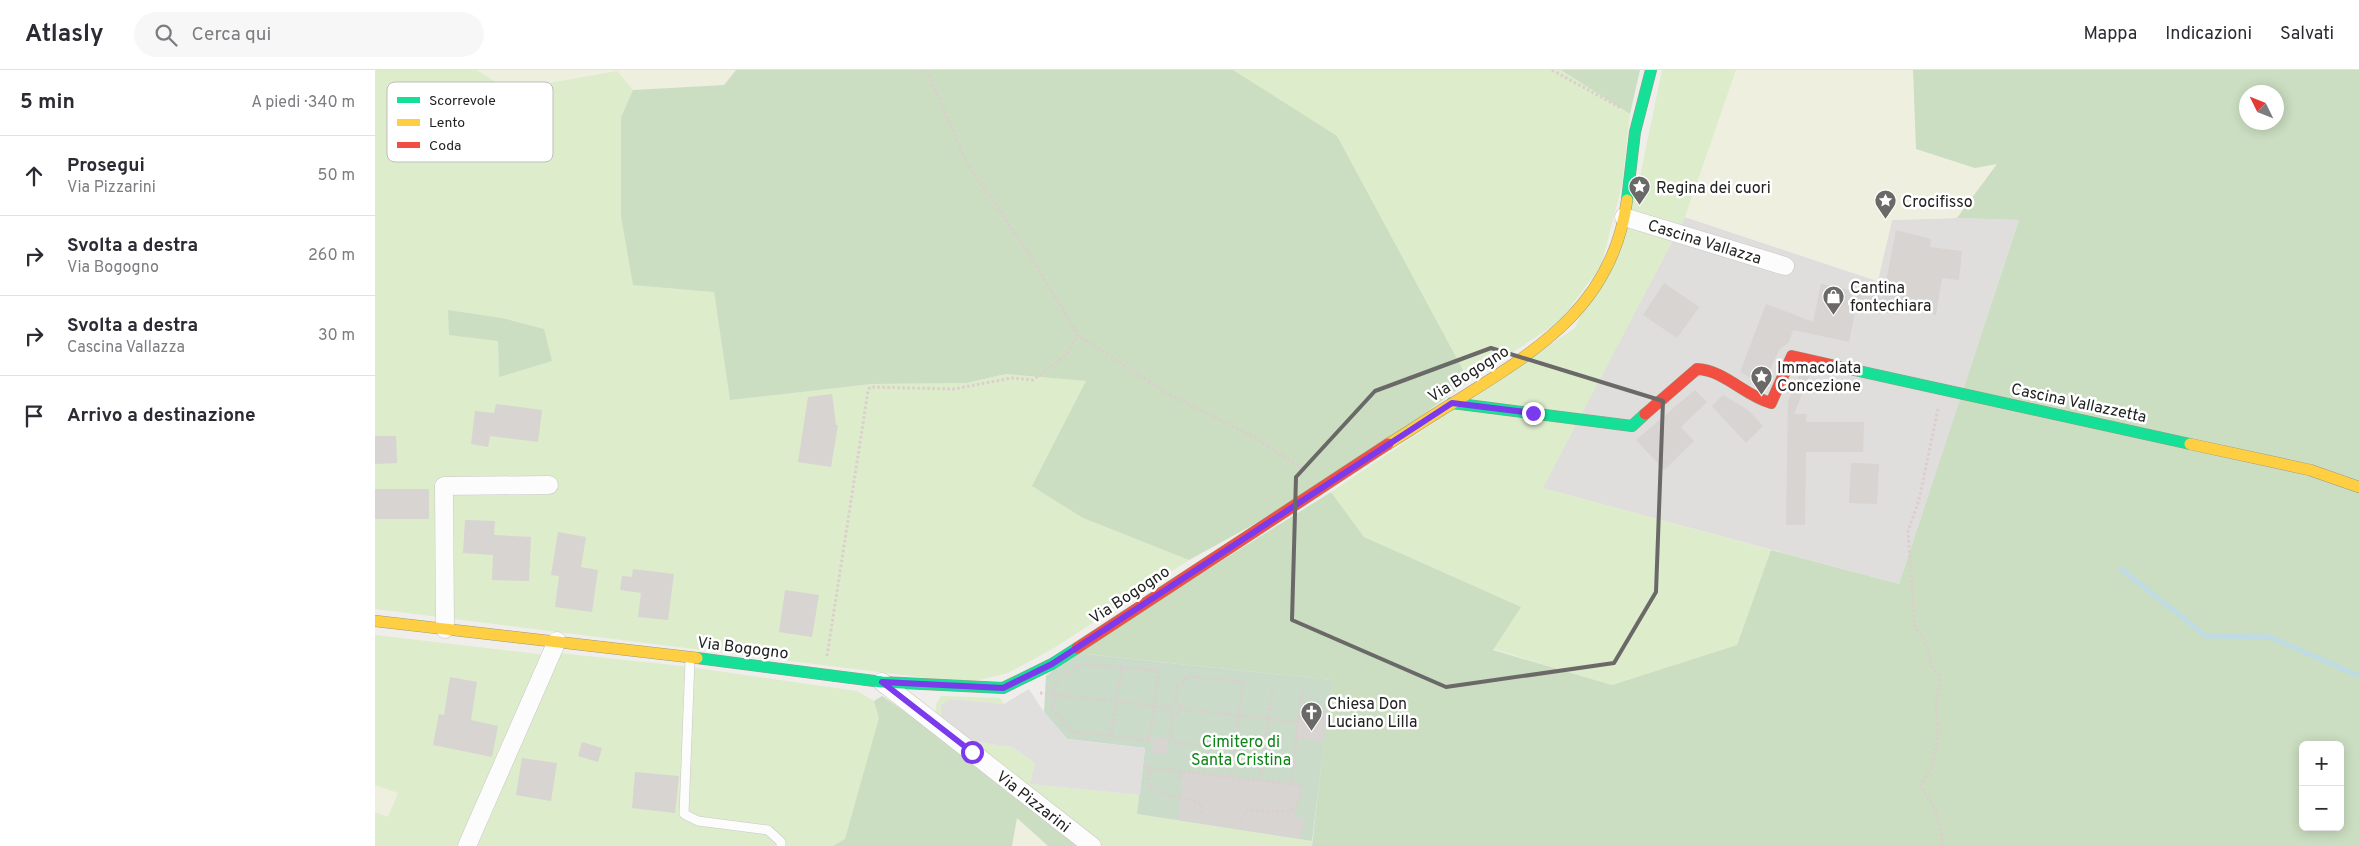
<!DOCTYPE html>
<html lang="it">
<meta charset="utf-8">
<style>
:root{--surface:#fff;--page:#f7f7f7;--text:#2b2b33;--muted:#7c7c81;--line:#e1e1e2}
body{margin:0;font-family:Overpass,sans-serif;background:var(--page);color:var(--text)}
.controls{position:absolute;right:15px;bottom:15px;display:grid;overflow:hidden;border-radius:8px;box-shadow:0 2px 12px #0003}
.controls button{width:45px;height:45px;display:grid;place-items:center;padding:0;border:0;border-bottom:1px solid var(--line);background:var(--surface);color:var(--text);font:25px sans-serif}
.compass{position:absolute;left:1864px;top:15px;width:45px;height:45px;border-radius:50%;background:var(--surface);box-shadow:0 2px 12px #0003;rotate:313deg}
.stop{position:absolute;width:15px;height:15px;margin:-11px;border:4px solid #7c3aed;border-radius:50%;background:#fff}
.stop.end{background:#7c3aed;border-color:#fff;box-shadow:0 1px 5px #0008}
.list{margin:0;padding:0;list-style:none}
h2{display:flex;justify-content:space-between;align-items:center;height:65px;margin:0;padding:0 20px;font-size:21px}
h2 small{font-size:16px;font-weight:400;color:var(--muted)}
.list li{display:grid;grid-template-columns:32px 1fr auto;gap:15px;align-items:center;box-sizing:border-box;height:80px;padding:0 20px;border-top:1px solid var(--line)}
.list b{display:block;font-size:19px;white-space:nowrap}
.list p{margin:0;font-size:16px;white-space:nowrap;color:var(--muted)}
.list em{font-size:16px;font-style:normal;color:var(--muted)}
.icon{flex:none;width:28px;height:28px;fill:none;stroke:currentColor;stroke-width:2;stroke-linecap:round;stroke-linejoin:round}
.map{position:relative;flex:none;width:1984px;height:776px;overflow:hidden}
header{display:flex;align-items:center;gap:30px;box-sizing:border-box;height:70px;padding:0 25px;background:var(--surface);border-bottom:1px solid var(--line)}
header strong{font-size:24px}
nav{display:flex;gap:28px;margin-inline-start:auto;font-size:18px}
.search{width:350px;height:45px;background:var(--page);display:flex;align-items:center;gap:12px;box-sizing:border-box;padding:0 18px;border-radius:28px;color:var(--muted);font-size:19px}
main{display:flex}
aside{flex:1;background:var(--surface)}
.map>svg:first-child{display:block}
.residential{fill:#dfdedc}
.farmland{fill:#efefdf}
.grass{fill:#ddeccb;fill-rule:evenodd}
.forest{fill:#cbdec1;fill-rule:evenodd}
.cemetery{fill:#cadbca}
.parking{fill:#e0dfde}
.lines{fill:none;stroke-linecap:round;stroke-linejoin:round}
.stream{stroke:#bfdbe3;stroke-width:5}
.building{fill:#d7d4d2}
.lane-casing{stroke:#c9c8c7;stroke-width:10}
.street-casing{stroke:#c9c8c7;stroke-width:19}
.fast-casing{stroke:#999a82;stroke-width:12}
.slow-casing{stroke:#999a82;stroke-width:12}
.jam-casing{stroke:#999a82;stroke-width:12}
.path{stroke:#dccecd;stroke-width:3;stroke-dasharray:2.5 2.5;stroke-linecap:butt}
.lane{stroke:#fdfcfc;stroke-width:9}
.street{stroke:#fdfcfc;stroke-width:18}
.fast{stroke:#16e098;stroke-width:11}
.slow{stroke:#ffcf43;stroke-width:11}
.jam{stroke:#f24e42;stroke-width:11}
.route{stroke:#7c3aed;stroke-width:6}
.marked{fill:none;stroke:#6a6968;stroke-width:4;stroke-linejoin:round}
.labels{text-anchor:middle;stroke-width:5;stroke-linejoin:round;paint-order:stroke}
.poi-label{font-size:16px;fill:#222;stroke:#fff;text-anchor:start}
.street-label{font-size:16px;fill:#222;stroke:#fff}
.park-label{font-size:16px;fill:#0c8416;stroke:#fff}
.key{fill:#fff;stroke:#bdbdbd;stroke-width:1}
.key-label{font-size:14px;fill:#222}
</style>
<header>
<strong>Atlasly</strong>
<div class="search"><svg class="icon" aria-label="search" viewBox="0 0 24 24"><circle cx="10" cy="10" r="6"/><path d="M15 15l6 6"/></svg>Cerca qui</div>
<nav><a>Mappa</a><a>Indicazioni</a><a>Salvati</a></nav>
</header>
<main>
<aside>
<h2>5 min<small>A piedi · 340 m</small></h2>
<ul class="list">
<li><svg class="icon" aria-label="ahead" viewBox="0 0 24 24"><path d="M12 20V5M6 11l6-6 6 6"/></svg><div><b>Prosegui</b><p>Via Pizzarini</p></div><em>50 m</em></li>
<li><svg class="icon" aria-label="right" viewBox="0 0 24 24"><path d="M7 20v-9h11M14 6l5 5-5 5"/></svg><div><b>Svolta a destra</b><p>Via Bogogno</p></div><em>260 m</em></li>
<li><svg class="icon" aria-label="right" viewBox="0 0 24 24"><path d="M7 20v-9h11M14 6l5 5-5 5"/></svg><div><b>Svolta a destra</b><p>Cascina Vallazza</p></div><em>30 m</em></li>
<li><svg class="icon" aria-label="arrive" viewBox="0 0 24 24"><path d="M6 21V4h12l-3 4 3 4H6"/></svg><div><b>Arrivo a destinazione</b></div></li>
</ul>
</aside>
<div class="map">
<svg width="1984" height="776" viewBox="0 0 1984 776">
<rect width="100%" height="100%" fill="#f0eeeb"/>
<path class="residential" d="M1310 147 1502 211 1517 150 1582 148 1644 150 1524 514 1167 418Z"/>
<g class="farmland">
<path d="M101 0H361L349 15 258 20 241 1 135 20Z"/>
<path d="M1361 0H1538L1541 79 1623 94 1582 148 1517 150 1503 211 1310 147Z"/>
<path d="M0 715 23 722 13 747 0 742Z"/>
<path d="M642 748 673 776H637Z"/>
</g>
<g class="grass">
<path d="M0 0H101L135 20 242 1 258 20 246 47 339 222 355 330 497 314 591 313 631 304 711 311 708 448 814 490 679 578 633 603 592 613 0 539ZM73 240 127 248 169 259 124 306 123 270Z"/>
<path d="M858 0H1186L1255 44 1247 115 1226 196 1185 251 1094 311 1018 171Z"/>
<path d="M1287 0H1361L1310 147 1168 418 1396 480 1362 575 1237 615 1118 579 1145 537 989 467 956 422 1200 258 1263 116Z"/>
<path d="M0 565 172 585 183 583 307 596 482 621 499 631 505 648 470 769 458 776H0V742L13 747 23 723 0 715Z"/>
<path d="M567 626 625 628 629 634 576 629 566 651C559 643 558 634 567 626Z"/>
<path d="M588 670 637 677 660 693 656 714 765 725 762 744 937 771V776H725Z"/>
</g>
<g class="forest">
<path d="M361 0H858L962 66 1094 311 951 415 814 490 708 448 657 416 711 311 631 304 591 313 497 314 355 330 339 222 258 215 246 146V47L258 20 349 15Z"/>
<path d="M1186 0H1265L1255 44Z"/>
<path d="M1538 0H1984V776H937L956 610 700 583 956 422 989 467 1146 537 1118 580 1237 615 1362 575 1396 480 1524 514 1644 150 1582 148 1622 94 1600 98 1541 79ZM1872 22H1902V52H1872ZM1928 675H1965V757H1928Z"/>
<path d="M73 240 127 248 169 259 177 291 124 307 123 271 74 265Z"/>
<path d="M507 626 591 683 709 776H673L642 748 637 776H458L470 769 504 648 499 631Z"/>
</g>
<path class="cemetery" d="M700 583 957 610 937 771 762 744 770 678 692 669 669 642 671 606Z"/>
<path class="parking" d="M654 619 669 642 692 669 770 678 765 725 655 714 660 693 637 677 588 670 566 651V635L576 629 629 634Z"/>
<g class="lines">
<path class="stream" d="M1746 499 1831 566 1895 567 1984 606"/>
</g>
<g class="building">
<path d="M1521 160 1556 169 1555 177 1587 181 1584 210 1567 208 1561 245 1525 238 1524 245 1481 237 1474 272 1418 260 1414 272 1404 280 1388 315 1365 302 1391 234 1438 252 1446 214 1508 227Z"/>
<path d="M1289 213 1324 237 1302 268 1268 245Z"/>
<path d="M1425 303 1435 305 1419 344H1432L1431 352H1489L1488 382H1431L1430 455H1411L1413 331Z"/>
<path d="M1320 320 1332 332 1306 357 1319 371 1289 400 1261 370Z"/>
<path d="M457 324 461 355H463L456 397 423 392 433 327Z"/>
<path d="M1348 325 1373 340 1388 356 1371 373 1337 336Z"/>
<path d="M121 334 167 340 163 372 115 366 113 377 96 374 100 341 119 343Z"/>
<path d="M0 366H21L22 393 0 394Z"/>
<path d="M1476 393 1504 394 1502 434 1474 433Z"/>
<rect x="0" y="419" width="54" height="30"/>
<path d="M90 450 120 451 119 465 156 467 154 511 117 510 118 485 88 483Z"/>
<path d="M183 462 211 467 206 497 223 500 217 542 180 537 184 506 176 505Z"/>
<path d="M258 499 299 504 293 550 263 547 266 523 245 520 247 506 257 507Z"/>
<path d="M410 520 444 525 437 567 404 562Z"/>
<path d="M75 607 102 612 96 650 123 656 117 687 58 675 64 644 69 645Z"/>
<path d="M925 640 953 642 949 671 921 669Z"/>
<path d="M779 667 794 668 792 684 777 683Z"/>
<path d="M207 672 227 678 223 692 203 686Z"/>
<path d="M147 688 182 693 176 731 141 725Z"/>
<path d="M260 702 304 706 300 743 257 738Z"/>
<path d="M808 702 926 715 919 747 929 748 926 769 803 750Z"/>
</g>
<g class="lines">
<defs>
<path id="lane" d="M315 590 309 744 323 751 393 760 406 772V776"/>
<g id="street">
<path d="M1249 147 1410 196"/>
<path d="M70 559 69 416 174 415"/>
<path d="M507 612 717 776"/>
<path d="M92 776 182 571"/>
</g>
<g id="fast">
<path d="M1252 130 1260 62 1276 0"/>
<path d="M1470 298 1815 374"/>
<path d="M1077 333 1257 356 1270 344"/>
<path d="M322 588 507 612 628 618 677 594 702 578"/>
</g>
<g id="slow">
<path d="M1013 374C1035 361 1056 346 1078 333 1161 281 1238 237 1252 130"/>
<path d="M1815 374 1935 400 1984 417"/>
<path d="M0 551 322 588"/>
</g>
<g id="jam">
<path d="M1270 344 1322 299C1349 300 1370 326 1396 333L1417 286 1470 298"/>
<path d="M702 578 1013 374"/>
</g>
</defs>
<use href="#lane" class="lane-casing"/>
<use href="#street" class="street-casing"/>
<use href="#fast" class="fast-casing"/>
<use href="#slow" class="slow-casing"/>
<use href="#jam" class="jam-casing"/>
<g class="path">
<path d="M552 0 591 92 656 187 703 265 788 321 881 368 933 402"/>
<path d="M1177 0 1246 38"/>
<path d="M1563 339 1544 430 1533 461 1540 556 1553 578 1556 595 1565 608 1561 633 1563 665 1557 697 1545 715C1560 739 1567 747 1567 776"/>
<path d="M452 586 493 321 495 317 579 319 637 308 658 310 689 287 703 265"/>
<path d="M705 594 784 600 774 670 698 662 678 639 680 612Z"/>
<path d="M665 623 794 637"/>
<circle cx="800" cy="638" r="5.5"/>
<path d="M801 633 803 612H810L811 606 868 612 856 707"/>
<path d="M805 639 924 652"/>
<path d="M798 643 795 667 801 673 859 678"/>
<path d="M736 666 747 597"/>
<path d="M768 697 926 715C925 721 925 733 920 738 914 745 883 739 872 741L867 750"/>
<path d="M775 698C774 703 773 709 774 714 777 728 815 725 826 735V745"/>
<path d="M806 701 805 707H807"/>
<path d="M885 710 898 612"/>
<path d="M916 713 928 615"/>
</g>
<use href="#lane" class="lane"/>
<use href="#street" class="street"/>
<use href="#fast" class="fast"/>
<use href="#slow" class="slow"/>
<use href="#jam" class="jam"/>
</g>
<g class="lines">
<path class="route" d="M597 682 507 612 628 618 677 594 1077 333 1158 343"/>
</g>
<path class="marked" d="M1116 278 1288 331 1281 522 1239 593 1071 617 917 550 921 407 1000 321Z"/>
<defs>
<symbol id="sight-pin" viewBox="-11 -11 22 30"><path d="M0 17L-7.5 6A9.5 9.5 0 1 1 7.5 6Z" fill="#6a6968" stroke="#fff"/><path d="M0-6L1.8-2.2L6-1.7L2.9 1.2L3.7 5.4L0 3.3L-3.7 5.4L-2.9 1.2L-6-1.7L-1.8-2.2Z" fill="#fff"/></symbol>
<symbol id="shop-pin" viewBox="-11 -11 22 30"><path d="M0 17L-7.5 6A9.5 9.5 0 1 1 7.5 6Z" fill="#6a6968" stroke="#fff"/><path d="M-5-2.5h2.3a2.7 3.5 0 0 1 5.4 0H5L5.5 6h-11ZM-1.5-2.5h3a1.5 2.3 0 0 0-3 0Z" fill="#fff"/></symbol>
<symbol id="church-pin" viewBox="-11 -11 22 30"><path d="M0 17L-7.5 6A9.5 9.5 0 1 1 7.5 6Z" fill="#6a6968" stroke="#fff"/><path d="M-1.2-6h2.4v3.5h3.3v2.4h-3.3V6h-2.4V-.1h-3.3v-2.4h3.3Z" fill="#fff"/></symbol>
</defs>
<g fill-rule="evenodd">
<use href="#sight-pin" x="1252" y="104" width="25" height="34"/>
<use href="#sight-pin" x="1498" y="118" width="25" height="34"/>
<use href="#shop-pin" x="1446" y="214" width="25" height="34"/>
<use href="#sight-pin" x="1374" y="294" width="25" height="34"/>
<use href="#church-pin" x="924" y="630" width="25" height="34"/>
</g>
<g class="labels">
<g class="poi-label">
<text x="1281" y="123">Regina dei cuori</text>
<text x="1527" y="137">Crocifisso</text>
<text x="1475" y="223">Cantina<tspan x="1475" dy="18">fontechiara</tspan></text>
<text x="1402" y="303">Immacolata<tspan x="1402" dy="18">Concezione</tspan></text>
<text x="952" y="639">Chiesa Don<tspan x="952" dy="18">Luciano Lilla</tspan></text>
</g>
<g class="street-label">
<text transform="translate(1330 171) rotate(17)" y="6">Cascina Vallazza</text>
<text transform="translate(1093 303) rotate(-32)" y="6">Via Bogogno</text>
<text transform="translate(1704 332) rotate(12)" y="6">Cascina Vallazzetta</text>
<text transform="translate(754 524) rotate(-33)" y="6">Via Bogogno</text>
<text transform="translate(368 577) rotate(7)" y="6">Via Bogogno</text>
<text transform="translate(659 731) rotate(38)" y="6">Via Pizzarini</text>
</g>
<g class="park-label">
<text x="866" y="677">Cimitero di<tspan x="866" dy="18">Santa Cristina</tspan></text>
</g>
</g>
<rect x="12" y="12" width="166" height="80" rx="8" class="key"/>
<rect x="22" y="27" width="23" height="6" fill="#16e098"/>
<rect x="22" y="49" width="23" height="7" fill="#ffcf43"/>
<rect x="22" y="72" width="23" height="6" fill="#f24e42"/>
<g class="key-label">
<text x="54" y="35">Scorrevole</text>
<text x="54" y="57">Lento</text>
<text x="54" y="80">Coda</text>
</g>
</svg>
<div class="controls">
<button>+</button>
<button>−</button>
</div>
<svg class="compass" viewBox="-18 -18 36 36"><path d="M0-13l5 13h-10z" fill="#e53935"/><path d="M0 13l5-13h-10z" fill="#7c7c81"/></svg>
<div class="stop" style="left:597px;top:682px"></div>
<div class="stop end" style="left:1158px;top:343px"></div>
</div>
</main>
